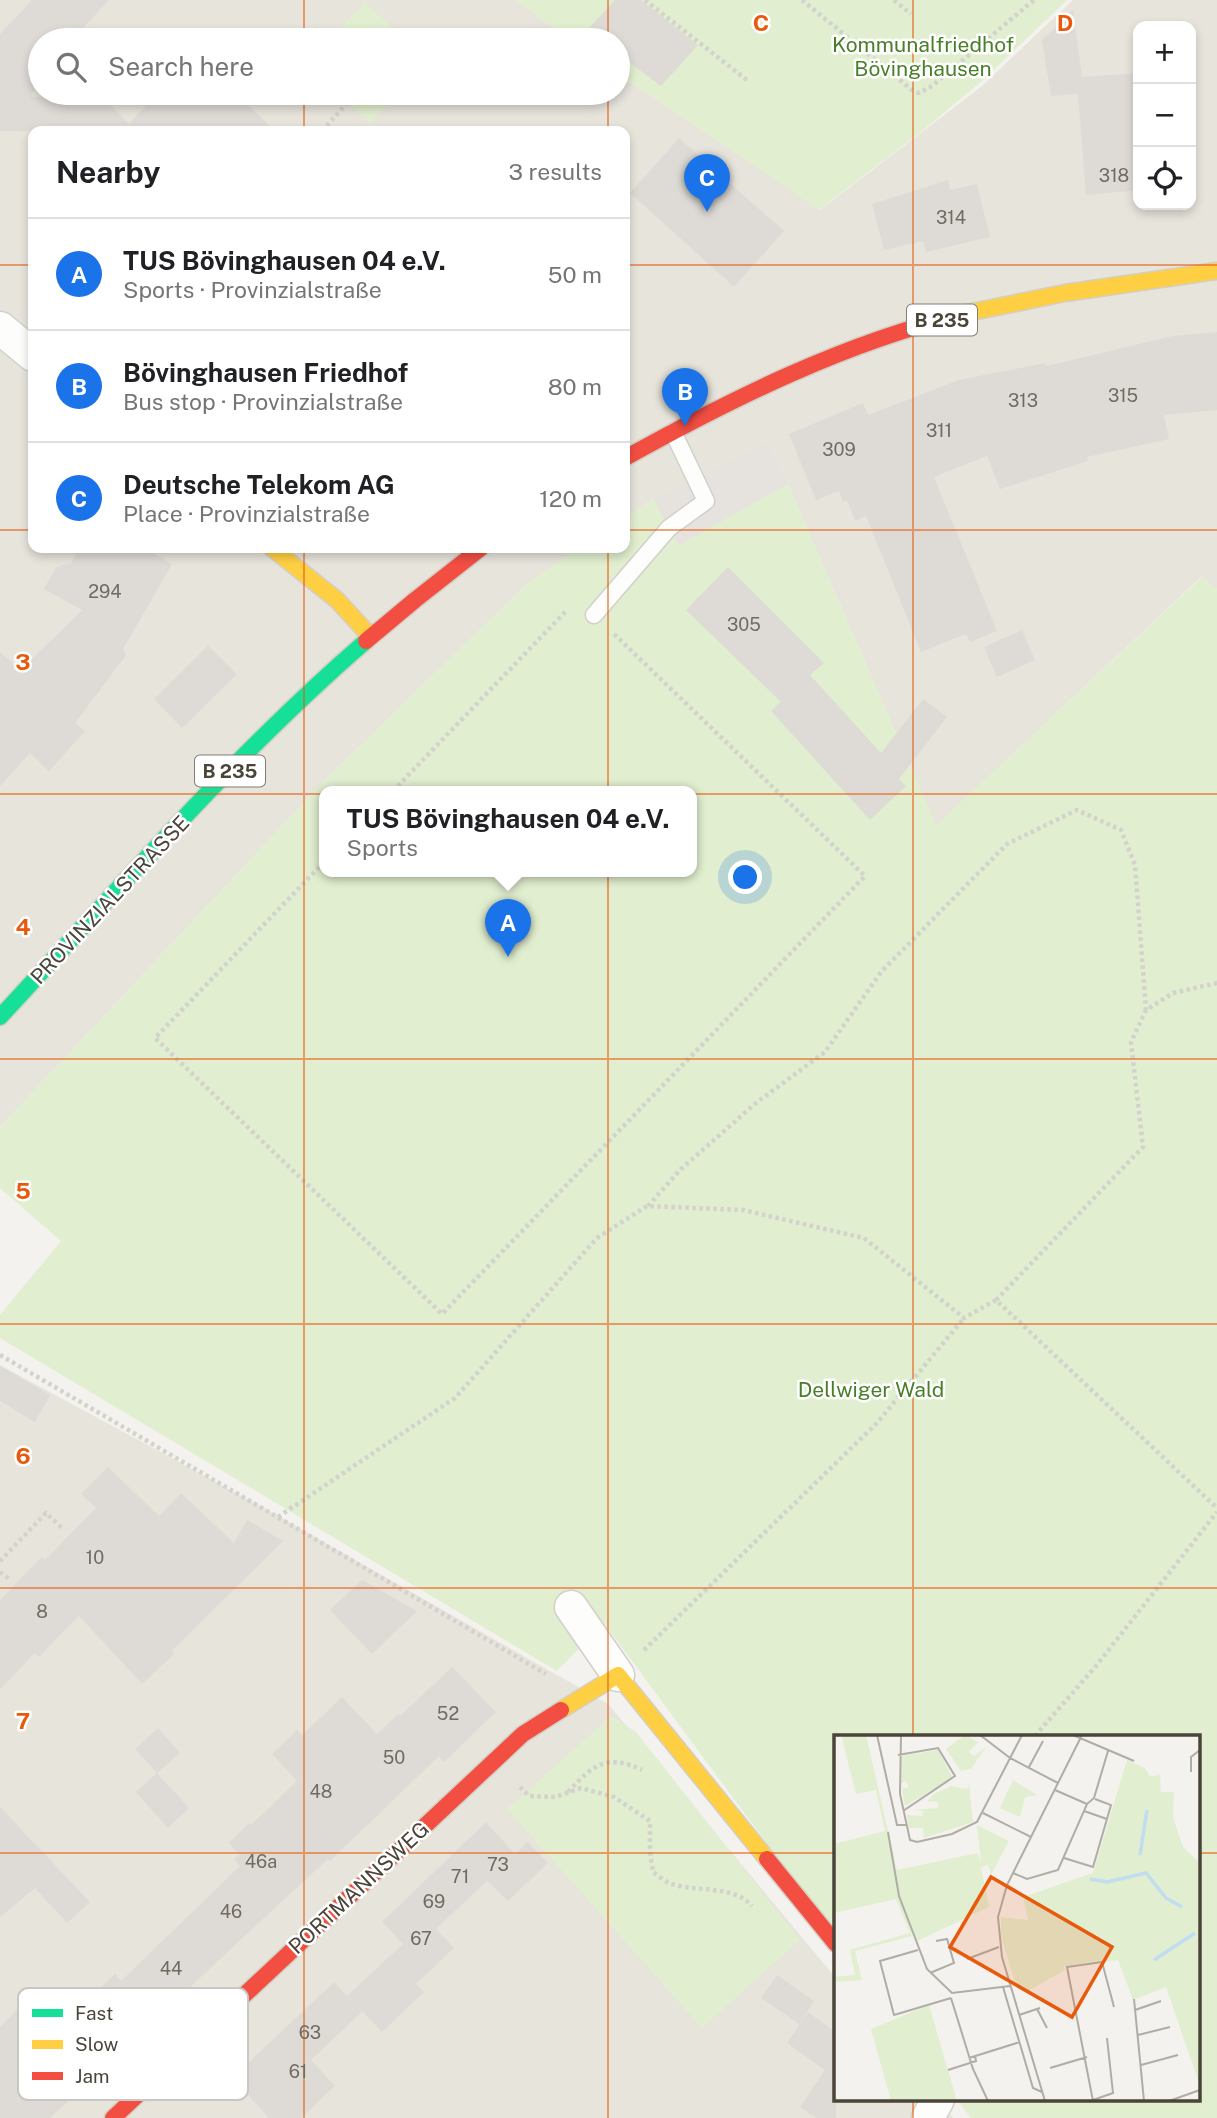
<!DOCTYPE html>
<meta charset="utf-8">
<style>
:root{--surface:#fff;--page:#f2f2f2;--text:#202124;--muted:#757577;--line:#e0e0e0;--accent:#1a73e8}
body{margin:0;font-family:"Public Sans",sans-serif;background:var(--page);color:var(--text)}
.controls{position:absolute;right:21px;top:21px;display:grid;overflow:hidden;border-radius:14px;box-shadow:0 4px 10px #0003}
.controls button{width:63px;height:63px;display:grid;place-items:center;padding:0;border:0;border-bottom:2px solid var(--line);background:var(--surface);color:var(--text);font:35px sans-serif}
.you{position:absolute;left:746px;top:878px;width:24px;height:24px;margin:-18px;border:5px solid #fff;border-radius:50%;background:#1a73e8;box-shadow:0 0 0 10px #1a73e833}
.badge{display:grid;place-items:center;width:46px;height:46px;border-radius:50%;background:var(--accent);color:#fff;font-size:23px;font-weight:700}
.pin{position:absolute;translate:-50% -58px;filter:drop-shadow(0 2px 4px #0008)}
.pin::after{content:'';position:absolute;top:37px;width:24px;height:21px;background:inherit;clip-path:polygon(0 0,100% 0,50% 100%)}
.popup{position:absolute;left:319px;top:786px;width:378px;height:91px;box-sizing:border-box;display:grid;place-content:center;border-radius:14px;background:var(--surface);filter:drop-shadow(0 2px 5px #0005);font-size:23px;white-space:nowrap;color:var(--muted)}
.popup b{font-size:26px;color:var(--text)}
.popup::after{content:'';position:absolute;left:50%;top:100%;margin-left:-14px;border:14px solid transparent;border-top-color:var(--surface)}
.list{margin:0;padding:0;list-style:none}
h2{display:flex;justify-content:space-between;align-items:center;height:91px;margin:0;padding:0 28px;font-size:30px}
h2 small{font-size:23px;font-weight:400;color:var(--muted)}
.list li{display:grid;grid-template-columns:46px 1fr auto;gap:21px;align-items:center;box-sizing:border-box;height:112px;padding:0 28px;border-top:2px solid var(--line)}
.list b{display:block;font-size:26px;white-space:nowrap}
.list p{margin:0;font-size:23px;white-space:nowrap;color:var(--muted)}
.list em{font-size:23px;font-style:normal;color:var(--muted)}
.icon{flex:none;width:38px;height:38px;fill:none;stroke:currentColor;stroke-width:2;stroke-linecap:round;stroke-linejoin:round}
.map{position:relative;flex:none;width:1217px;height:2118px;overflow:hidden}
.search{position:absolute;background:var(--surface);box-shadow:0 4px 10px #0003;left:28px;top:28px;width:602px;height:77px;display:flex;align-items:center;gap:18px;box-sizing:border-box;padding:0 24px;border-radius:38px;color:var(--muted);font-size:26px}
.panel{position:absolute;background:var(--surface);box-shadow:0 4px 10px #0003;left:28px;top:126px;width:602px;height:427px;border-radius:14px}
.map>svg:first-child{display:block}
.residential{fill:#e7e4dc;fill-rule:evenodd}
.green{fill:#e1eecf;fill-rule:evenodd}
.parking{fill:#e6e3df}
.building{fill:#dedbd6}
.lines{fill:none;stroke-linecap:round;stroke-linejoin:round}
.lane-casing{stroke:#d2d0cb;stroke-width:19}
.street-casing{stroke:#d2d0cb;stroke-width:35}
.fast-casing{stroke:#d3cfc5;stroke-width:19}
.slow-casing{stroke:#d3cfc5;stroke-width:19}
.jam-casing{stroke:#d3cfc5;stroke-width:19}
.path{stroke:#d3d2cc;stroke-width:4.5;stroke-dasharray:3.5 3.5;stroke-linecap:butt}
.lane{stroke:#fdfdfc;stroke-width:16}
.street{stroke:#fdfdfc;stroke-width:32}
.fast{stroke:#16e098;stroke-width:16}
.slow{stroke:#ffcf43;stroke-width:16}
.jam{stroke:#f24e42;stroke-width:16}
.grid{fill:none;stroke:#e8590c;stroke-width:2;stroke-opacity:0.55}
.labels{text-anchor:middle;stroke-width:5;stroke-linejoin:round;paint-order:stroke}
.number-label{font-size:18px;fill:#706a61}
.shield{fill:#fff;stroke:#817c74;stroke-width:2}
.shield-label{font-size:19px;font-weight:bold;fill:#4b4439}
.park-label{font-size:21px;fill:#4a7f2a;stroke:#fff}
.street-label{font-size:21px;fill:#4b4439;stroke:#fff}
.inset-river{fill:none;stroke:#c0ddf1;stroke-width:3.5}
.inset-road{fill:none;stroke:#b0aca6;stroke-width:2}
.view{fill:#e8590c;fill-opacity:0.15;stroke:#e8590c;stroke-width:3.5}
.inset-edge{fill:none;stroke:#4b4439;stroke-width:3.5}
.key{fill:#fff;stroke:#c9c7c4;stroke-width:2}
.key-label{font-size:19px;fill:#4b4439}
.grid-label{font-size:23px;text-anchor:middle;font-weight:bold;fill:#e8590c;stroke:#fff;stroke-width:5;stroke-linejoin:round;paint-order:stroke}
</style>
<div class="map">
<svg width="1217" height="2118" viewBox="0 0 1217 2118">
<rect width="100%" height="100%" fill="#f4f2ee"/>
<g class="residential">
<path d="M0 0H515L570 40H40V93H618V74L820 210 982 86 1073 0H1217V589L1201 577 936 826 769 440 653 499 625 517V131H33V548H579L530 581 326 779 0 1127ZM1138 26H1191V205H1138Z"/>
<path d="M0 1365 264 1508 608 1704 835 1977 836 2099H937L953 2118H0Z"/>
</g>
<g class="green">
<path d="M515 0H1067L982 81 922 131 819 210 618 74V40H570Z"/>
<path d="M365 2 405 40H329Z"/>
<path d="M337 93H398L370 123Z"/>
<path d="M769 440 936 825 1202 577 1217 589V2118H971L956 2099H1198V1736H836L835 1936 604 1623 557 1671 0 1338V1315L61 1241 0 1188V1127L326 779 530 581 579 548H625V517L653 499ZM324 791H692V871H324Z"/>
<path d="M611 1716 636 1732 800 1940 702 2028 507 1809Z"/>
</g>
<path class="parking" d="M769 440 788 484 679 545 653 499Z"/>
<g class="building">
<path d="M32 0H109L72 40H40V84L31 94 34 97H44L54 93H98L129 124 157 93H236L275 131H0V34Z"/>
<path d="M615 0H641L698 45 661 86 618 54V40H578Z"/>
<path d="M1073 10 1082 77 1138 73V190L1086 195 1078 94 1051 96 1042 40Z"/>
<path d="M679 138 784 231 734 287 630 193Z"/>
<path d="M948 180 950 190 977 184 990 237 926 252 923 241 884 250 872 204Z"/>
<path d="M1217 332V410L1164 415 1169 439 1087 457 1088 461 1000 489 987 456 934 477 997 631 970 642 966 634 921 652 866 516 855 521 847 500 843 502 839 491 816 500 789 434 863 403 868 415 959 380 1046 363 1047 366 1172 336Z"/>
<path d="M80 548H144L172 564 123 649 126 655 75 723 85 731 49 771 30 753 0 786V652L21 670 82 610 44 589 56 567 71 563Z"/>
<path d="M728 567 824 663 810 675 881 753 923 699 947 717 899 779 906 786 870 820 771 711 781 702 686 610Z"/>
<path d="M1022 630 1035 660 997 677 984 647Z"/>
<path d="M208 646 237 674 182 728 154 699Z"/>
<path d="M0 1366 50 1395 35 1422 0 1401Z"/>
<path d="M108 1467 159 1516 181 1493 234 1543 247 1520 283 1541 172 1651 174 1654 142 1684 79 1616 39 1657 35 1653 0 1689V1600L42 1557 45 1560 96 1508 81 1494Z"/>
<path d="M362 1580 417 1611 372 1654 330 1610Z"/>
<path d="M452 1667 496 1712 444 1762 439 1756 330 1861 328 1859 278 1905 50 2118H0V2027L20 2007 49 2036 115 1974 121 1981 240 1866 234 1859 240 1855 229 1843 249 1823 251 1825 297 1781 272 1754 297 1730 302 1735 342 1697 377 1734 398 1714 400 1716Z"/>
<path d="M158 1728 180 1753 157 1773 135 1749Z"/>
<path d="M157 1773 189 1808 168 1828 136 1792Z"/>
<path d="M0 1807 90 1902 67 1923 35 1888 0 1917Z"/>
<path d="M486 1822 515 1854 528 1842 548 1863 508 1901 487 1881 436 1929 454 1948 416 1984 424 1992 382 2032 349 1998 362 2012 311 2060 335 2086 301 2118H269L232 2078 334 1982 347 1996 403 1944 382 1922Z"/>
<path d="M777 1975 814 2001 799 2024 761 1998Z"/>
<path d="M808 2012 836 2032V2118H816L800 2107 825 2070 787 2043Z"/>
</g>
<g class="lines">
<defs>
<path id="lane" d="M594 615 669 528 706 501 673 432"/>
<g id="street">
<path d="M0 328 33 355"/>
<path d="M571 1607 618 1675"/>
<path d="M928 2118 938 2099"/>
</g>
<path id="fast" d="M0 1017C119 889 234 755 366 641"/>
<g id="slow">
<path d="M967 313 1065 293 1217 271"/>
<path d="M272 548 337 600 370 636"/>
<path d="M561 1710 618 1675 767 1859"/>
</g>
<g id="jam">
<path d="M625 458C733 398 846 342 967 313"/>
<path d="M366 641 415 600 481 548"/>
<path d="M767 1859 836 1944"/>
<path d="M113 2118 523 1734 561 1710"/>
</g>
</defs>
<use href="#lane" class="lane-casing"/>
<use href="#street" class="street-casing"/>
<use href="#fast" class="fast-casing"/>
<use href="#slow" class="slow-casing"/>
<use href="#jam" class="jam-casing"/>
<g class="path">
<path d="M645 0 748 81"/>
<path d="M802 0 912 90 919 93 932 86 1034 0"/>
<path d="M894 0 911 14"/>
<path d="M322 131 356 93"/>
<path d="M393 791 567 610"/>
<path d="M324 862 155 1038 442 1314 865 876 613 633"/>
<path d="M648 1206 681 1169 756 1103 825 1052 881 972 1007 844 1077 810 1121 830 1135 865 1146 1010"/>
<path d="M996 1300 1143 1147 1131 1042 1146 1010 1173 993 1217 983"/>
<path d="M0 1355 546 1674"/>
<path d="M278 1517 455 1398 597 1238 647 1206 743 1210 864 1238 964 1318 996 1300 1217 1508"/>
<path d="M0 1561 46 1513 62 1528"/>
<path d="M0 1572 9 1579"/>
<path d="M644 1650 877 1423 964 1318"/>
<path d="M1035 1736 1096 1666 1217 1512"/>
<path d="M520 1787 529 1796 555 1797 581 1788 614 1797 650 1821V1852L653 1872C659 1876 665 1882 672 1884 696 1892 734 1885 752 1906"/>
<path d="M568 1792C593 1765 606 1753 642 1770"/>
</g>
<use href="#lane" class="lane"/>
<use href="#street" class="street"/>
<use href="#fast" class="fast"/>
<use href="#slow" class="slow"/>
<use href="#jam" class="jam"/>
</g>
<path class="grid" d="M304 0V40M608 0V40M913 0V1736M304 93V131M608 93V131M0 265H33M625 265H1217M0 530H33M625 530H1217M304 548V2118M608 548V2118M0 794H1217M0 1059H1217M0 1324H1217M0 1588H1217M0 1853H836M1198 1853H1217M913 2099V2118"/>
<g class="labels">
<g class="number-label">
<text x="1114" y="182">318</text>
<text x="951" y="224">314</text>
<text x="1123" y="402">315</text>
<text x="1023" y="407">313</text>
<text x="939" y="437">311</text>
<text x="839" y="456">309</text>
<text x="105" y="598">294</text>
<text x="744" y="631">305</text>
<text x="95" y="1564">10</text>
<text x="42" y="1618">8</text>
<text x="448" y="1720">52</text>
<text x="394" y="1764">50</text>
<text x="321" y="1798">48</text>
<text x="261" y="1868">46a</text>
<text x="498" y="1871">73</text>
<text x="460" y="1883">71</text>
<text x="434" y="1908">69</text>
<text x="231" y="1918">46</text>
<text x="421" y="1945">67</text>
<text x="171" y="1975">44</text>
<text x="310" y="2039">63</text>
<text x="298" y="2078">61</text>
</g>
<g class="shield">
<rect x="907" y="304.5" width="70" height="31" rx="5"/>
<rect x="195" y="755.5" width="70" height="31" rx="5"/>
</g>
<g class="shield-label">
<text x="942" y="327">B 235</text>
<text x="230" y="778">B 235</text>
</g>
<g class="park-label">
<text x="923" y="52">Kommunalfriedhof<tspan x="923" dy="24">Bövinghausen</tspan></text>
<text x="871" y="1397">Dellwiger Wald</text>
</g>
<g class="street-label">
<text transform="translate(110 900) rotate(-47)" y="7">PROVINZIALSTRASSE</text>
<text transform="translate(359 1888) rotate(-43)" y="7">PORTMANNSWEG</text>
</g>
</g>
<g transform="translate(834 1735)">
<rect width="366" height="366" fill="#f4f2ee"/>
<path d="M7 0H32L63 135 144 118 147 128 143 90 175 106 157 140 154 130 147 132 155 172 83 206 75 191 78 201 21 216 28 245 0 247V242L21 240 16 215 76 198 62 164 0 178V109L51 96 42 55 22 59ZM131 0 144 7 135 17 140 21 152 12 137 34 127 36 112 14ZM104 15 119 43 71 71 68 54 75 52 72 46 67 48 68 21ZM293 25 311 33 316 41 326 40 327 57H340L339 82 349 112 366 128V351L332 252 299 265 284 225 230 231 231 235 192 257 189 250 182 252 167 201V182L194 185 189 162 259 138ZM179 45 203 60 191 62 186 82 166 73ZM135 49 139 87 90 103 89 93H75L73 80 88 81 89 76 79 75 104 73V67L93 66 100 59 117 51 133 54ZM95 270 123 366H57L37 294Z" fill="#e1eecf"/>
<path class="inset-river" d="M306 120 313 75M256 144 273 147 312 138 332 163 348 172M320 225 361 198"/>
<path class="inset-road" d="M43 0 63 90H72M67 0 66 59 76 105 83 107 118 99 143 87 188 0M146 0 176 23 224 48M239 0 300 26M64 20 104 13 121 41 69 76M195 32 209 6M357 37V22L366 15M221 55 253 69M250 76 273 84M149 78 197 102M54 97 65 161 93 234 118 258 176 251M230 123 259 132 277 70 261 64M179 138 193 144 224 135 253 69 260 63 274 16M84 215 46 226 60 280 117 263M133 224 165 212M96 238 120 228 113 204 102 206M169 252 199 353 208 357M117 263 139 334 154 366M300 264 310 366M203 274 213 293M301 275 327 266M185 280 206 273M304 300 336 292M135 323 186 307M307 330 344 320M216 333 253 322M114 335 142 326 141 321M259 365 279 358 273 303M211 366 168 222 164 182 173 150 248 0M259 366 233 232 268 227 280 272M335 366 366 355"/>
<path class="view" d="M157 142 278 212 238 282 116 212Z"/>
<rect width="366" height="366" class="inset-edge"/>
</g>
<rect x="18" y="1988" width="230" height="112" rx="10" class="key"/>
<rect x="32" y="2009" width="31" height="8" fill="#16e098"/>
<rect x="32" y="2040" width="31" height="9" fill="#ffcf43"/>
<rect x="32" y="2072" width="31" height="8" fill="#f24e42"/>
<g class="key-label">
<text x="75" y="2020">Fast</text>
<text x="75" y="2051">Slow</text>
<text x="75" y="2083">Jam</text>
</g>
<g class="grid-label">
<text x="761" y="31">C</text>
<text x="1065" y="31">D</text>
<text x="23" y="670">3</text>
<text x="23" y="935">4</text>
<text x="23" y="1199">5</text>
<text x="23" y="1464">6</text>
<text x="23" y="1729">7</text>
</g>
</svg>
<div class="controls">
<button>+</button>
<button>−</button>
<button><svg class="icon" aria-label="locate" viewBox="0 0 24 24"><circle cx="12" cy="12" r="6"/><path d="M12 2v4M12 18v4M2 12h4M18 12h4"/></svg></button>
</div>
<div class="you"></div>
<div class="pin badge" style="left:508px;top:957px">A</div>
<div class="popup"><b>TUS Bövinghausen 04 e.V.</b>Sports</div>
<div class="pin badge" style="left:685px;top:426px">B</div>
<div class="pin badge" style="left:707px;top:212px">C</div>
<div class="search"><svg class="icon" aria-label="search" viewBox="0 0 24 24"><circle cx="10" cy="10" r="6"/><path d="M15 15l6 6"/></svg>Search here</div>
<section class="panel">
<h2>Nearby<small>3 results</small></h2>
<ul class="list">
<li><span class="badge">A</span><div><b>TUS Bövinghausen 04 e.V.</b><p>Sports · Provinzialstraße</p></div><em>50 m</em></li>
<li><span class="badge">B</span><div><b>Bövinghausen Friedhof</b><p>Bus stop · Provinzialstraße</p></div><em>80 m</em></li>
<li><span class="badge">C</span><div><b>Deutsche Telekom AG</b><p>Place · Provinzialstraße</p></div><em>120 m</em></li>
</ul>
</section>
</div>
